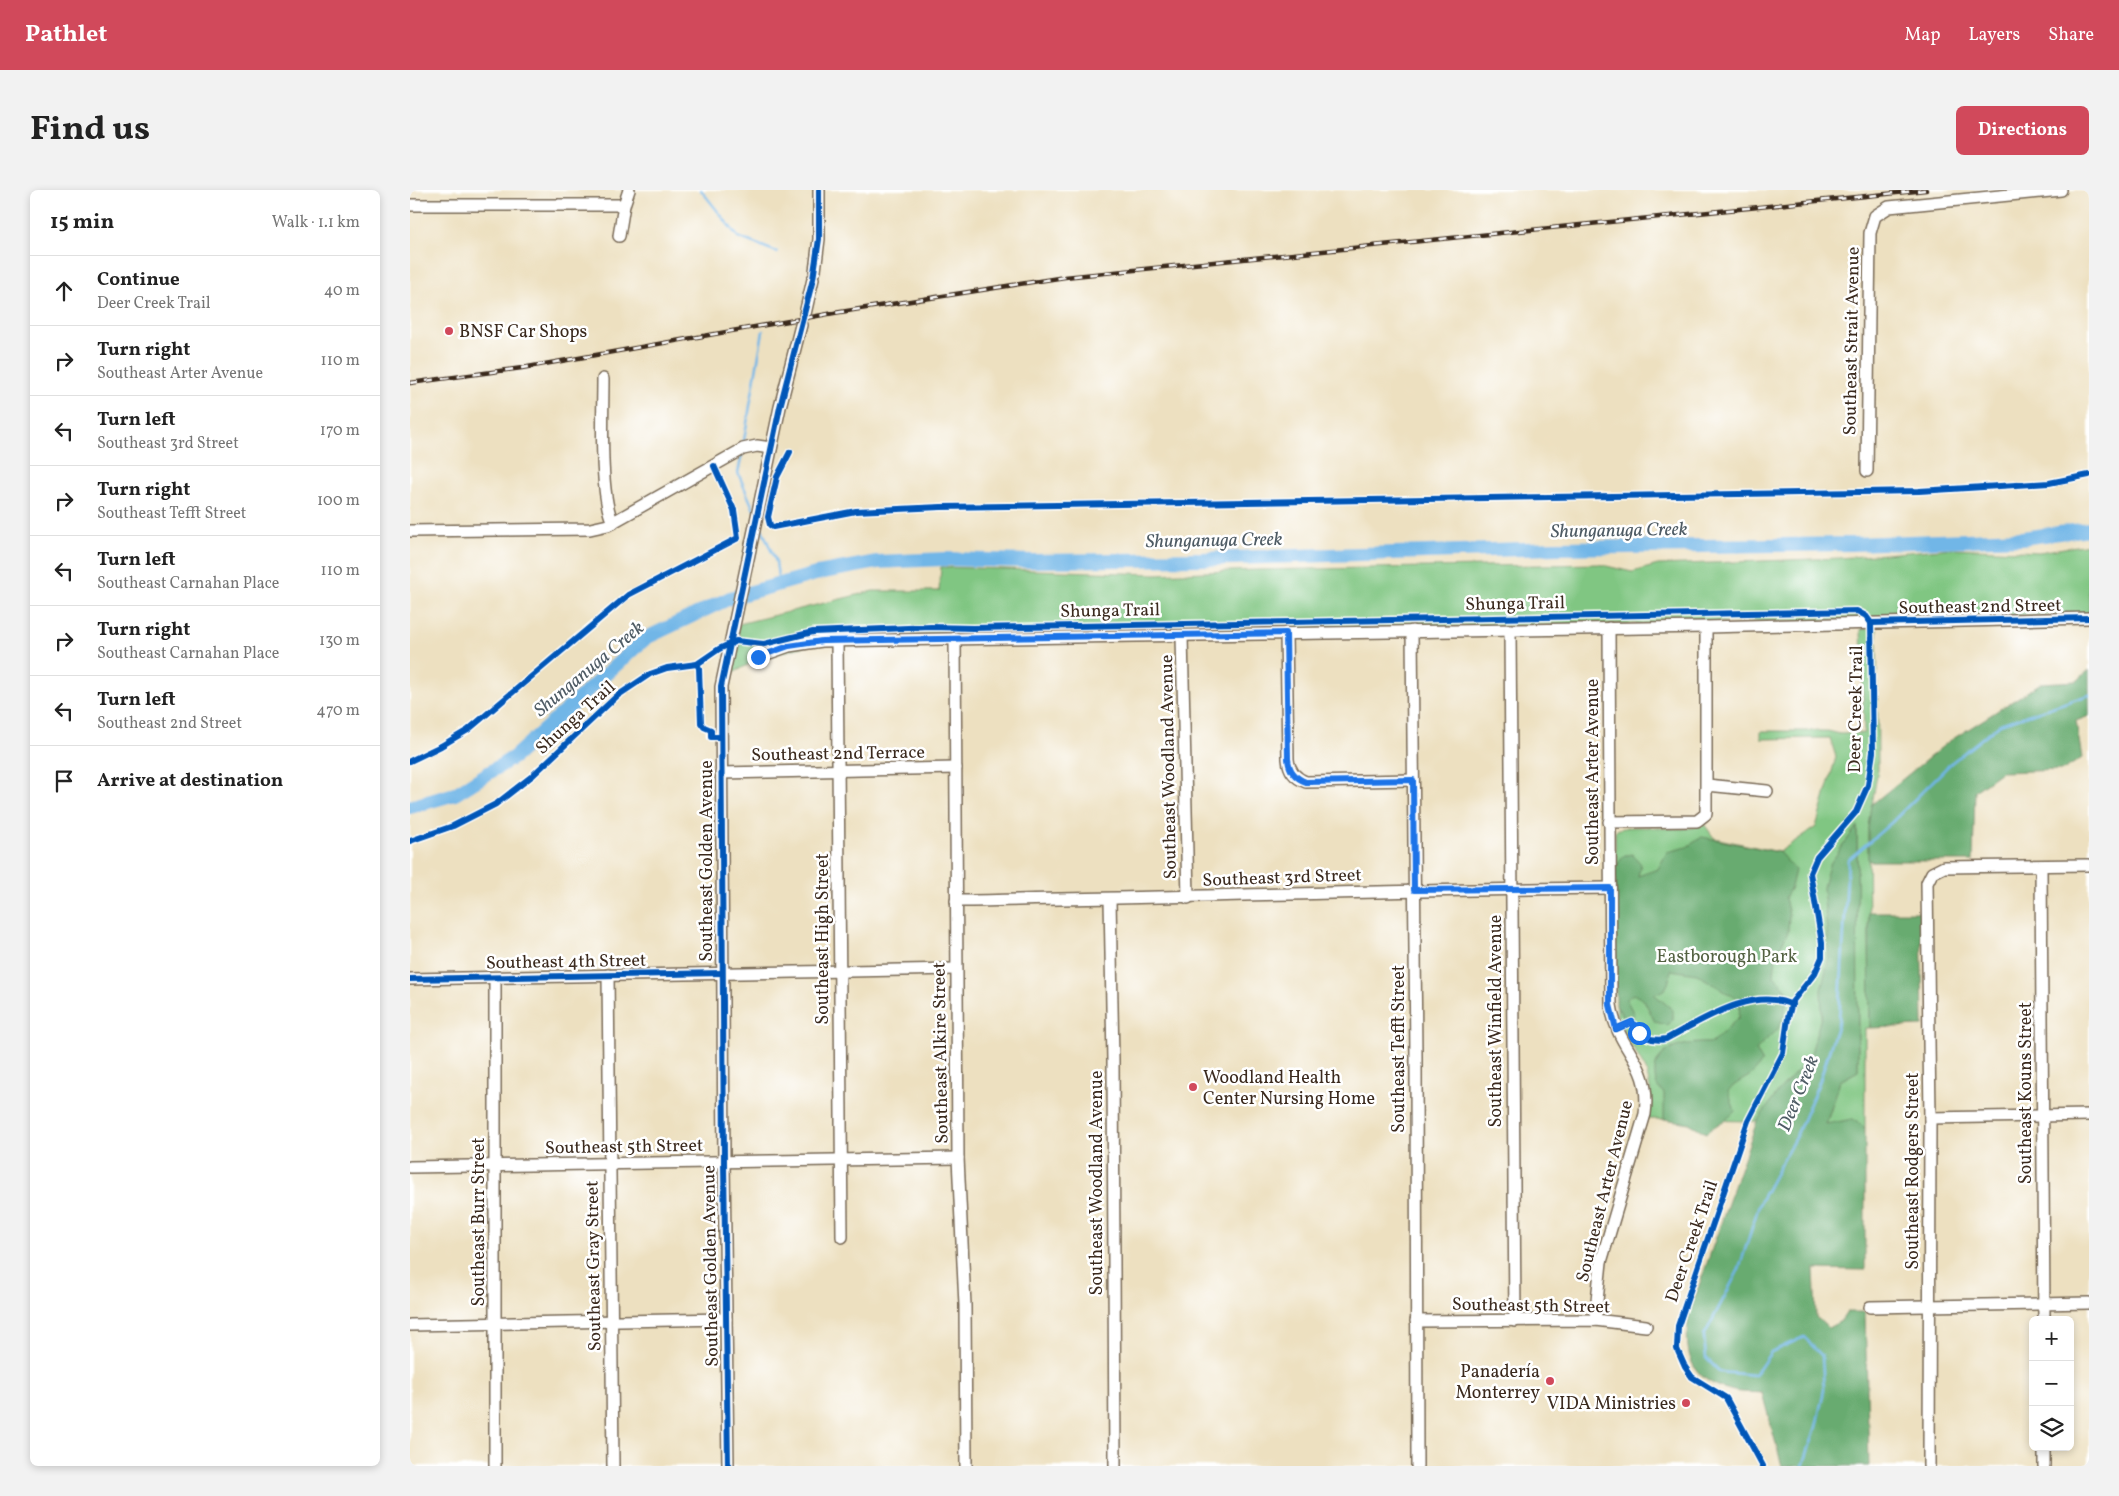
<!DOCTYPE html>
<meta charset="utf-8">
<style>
:root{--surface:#fff;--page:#f2f2f2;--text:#222;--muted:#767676;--line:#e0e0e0;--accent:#d1495b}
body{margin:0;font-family:Vollkorn,serif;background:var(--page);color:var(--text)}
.controls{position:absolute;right:15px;bottom:15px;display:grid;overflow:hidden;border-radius:8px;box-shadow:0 2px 8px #0003}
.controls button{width:45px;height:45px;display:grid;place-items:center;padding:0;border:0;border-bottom:1px solid var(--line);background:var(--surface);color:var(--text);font:25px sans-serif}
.stop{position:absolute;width:15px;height:15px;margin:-11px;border:4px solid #1a73e8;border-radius:50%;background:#fff}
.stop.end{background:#1a73e8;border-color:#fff;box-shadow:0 1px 5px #0008}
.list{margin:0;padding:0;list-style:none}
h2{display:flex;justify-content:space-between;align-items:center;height:65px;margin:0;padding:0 20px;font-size:21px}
h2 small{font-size:16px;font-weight:400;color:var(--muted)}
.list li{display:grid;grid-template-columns:32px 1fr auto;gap:15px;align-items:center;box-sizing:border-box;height:70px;padding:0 20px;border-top:1px solid var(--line)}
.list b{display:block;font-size:19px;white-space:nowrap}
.list p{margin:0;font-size:16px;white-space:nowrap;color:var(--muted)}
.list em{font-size:16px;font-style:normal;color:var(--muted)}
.icon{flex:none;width:28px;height:28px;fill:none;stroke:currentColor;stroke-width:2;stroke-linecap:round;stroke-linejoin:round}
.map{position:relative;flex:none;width:1679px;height:1276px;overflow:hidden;border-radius:8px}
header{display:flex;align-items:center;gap:30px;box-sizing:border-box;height:70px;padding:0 25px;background:var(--accent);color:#fff}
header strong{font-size:24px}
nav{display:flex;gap:28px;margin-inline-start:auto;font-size:18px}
.intro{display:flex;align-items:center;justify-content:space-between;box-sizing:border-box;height:120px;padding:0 30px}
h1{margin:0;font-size:35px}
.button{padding:12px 22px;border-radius:8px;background:var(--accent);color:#fff;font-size:18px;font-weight:700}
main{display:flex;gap:30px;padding:0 30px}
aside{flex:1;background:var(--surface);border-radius:8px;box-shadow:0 2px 8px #0003}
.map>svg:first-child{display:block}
.green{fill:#80c682;stroke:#5e7850}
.forest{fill:#68ab70;stroke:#526a47}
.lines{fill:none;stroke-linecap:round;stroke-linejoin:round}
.stream{stroke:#71b6e7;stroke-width:2.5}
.river{stroke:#71b6e7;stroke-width:14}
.minor-casing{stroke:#796a57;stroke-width:14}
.minor{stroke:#fff;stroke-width:11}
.rail-casing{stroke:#3b2a1e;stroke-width:4.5}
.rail{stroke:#fff;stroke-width:2.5;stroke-dasharray:8;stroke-linecap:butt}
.cycleway-casing{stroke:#fff;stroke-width:9}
.cycleway{stroke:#0057b8;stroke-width:6}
.route{stroke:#1a73e8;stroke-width:6}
.poi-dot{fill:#d1495b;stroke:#fff;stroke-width:2}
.labels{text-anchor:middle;stroke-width:5;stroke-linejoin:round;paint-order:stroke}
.poi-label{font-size:18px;fill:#3b2a1e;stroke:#fff;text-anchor:start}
.street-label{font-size:18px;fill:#3b2a1e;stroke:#fff}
.park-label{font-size:18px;fill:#536141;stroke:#fff}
.water-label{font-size:19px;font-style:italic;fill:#4e5b64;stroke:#fff}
</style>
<header>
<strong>Pathlet</strong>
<nav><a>Map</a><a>Layers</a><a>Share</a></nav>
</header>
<div class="intro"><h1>Find us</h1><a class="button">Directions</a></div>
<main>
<aside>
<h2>15 min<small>Walk · 1.1 km</small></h2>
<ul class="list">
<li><svg class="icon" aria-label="ahead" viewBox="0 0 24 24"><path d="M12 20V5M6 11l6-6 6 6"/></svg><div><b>Continue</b><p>Deer Creek Trail</p></div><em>40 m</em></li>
<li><svg class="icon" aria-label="right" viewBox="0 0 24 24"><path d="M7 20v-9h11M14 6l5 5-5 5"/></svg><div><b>Turn right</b><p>Southeast Arter Avenue</p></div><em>110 m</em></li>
<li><svg class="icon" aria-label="left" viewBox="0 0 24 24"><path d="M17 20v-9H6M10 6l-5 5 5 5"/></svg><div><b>Turn left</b><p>Southeast 3rd Street</p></div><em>170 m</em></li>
<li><svg class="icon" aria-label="right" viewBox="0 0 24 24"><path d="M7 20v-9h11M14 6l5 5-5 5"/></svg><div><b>Turn right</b><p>Southeast Tefft Street</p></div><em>100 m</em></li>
<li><svg class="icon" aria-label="left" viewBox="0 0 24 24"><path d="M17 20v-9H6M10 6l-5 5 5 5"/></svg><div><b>Turn left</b><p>Southeast Carnahan Place</p></div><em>110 m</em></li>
<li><svg class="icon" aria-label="right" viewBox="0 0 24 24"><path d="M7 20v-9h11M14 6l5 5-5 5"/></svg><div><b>Turn right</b><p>Southeast Carnahan Place</p></div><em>130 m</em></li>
<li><svg class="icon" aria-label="left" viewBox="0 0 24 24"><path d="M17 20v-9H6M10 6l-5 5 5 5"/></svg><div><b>Turn left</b><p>Southeast 2nd Street</p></div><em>470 m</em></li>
<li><svg class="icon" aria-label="arrive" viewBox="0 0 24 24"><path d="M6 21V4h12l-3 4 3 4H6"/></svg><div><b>Arrive at destination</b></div></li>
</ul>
</aside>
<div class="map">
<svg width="1679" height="1276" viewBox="0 0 1679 1276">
<rect width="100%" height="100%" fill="#fff"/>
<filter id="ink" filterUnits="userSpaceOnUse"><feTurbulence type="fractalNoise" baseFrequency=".02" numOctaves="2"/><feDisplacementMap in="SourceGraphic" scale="10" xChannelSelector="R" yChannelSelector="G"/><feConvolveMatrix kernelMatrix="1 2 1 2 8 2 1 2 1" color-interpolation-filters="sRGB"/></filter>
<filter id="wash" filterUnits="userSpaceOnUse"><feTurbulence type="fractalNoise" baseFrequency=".0096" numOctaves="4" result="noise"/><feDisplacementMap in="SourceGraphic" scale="20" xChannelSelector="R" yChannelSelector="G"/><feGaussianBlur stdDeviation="1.12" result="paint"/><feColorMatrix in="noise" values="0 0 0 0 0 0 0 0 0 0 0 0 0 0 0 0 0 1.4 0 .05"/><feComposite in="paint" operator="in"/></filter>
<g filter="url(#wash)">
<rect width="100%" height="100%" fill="#ede0c0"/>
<g class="green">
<path d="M1679 354V424L1379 431 431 446 346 470 318 486 329 434 463 401H529L531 377 745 384 846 380 1188 374 1222 382 1248 375 1430 368 1543 358 1629 362Z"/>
<path d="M1451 439H1467L1468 579 1458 638 1460 838H1455V938L1443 929 1416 935 1430 891 1448 881 1447 638 1425 826 1386 932 1238 929 1241 903 1236 880 1207 830 1205 641C1223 630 1272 646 1294 634L1304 648 1369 662 1406 637 1426 567 1420 548 1351 549V541H1418L1430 544 1454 543Z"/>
</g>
<g class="forest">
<path d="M1679 480V526L1666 531 1672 568 1653 580 1591 582 1565 601 1563 671H1458V638L1461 615 1538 552 1631 493 1667 491Z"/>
<path d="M1447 636 1448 881 1430 891 1416 934 1443 929 1455 938V1080L1404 1079 1406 1127 1418 1138 1431 1131 1437 1122H1455L1459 1276H1372L1352 1203C1342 1202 1330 1203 1320 1200 1278 1189 1274 1162 1279 1124L1347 931 1369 901 1400 867 1412 823 1411 800 1419 767 1413 697 1419 675Z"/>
<path d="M1292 647 1369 662 1385 680 1381 697 1375 708 1379 725 1378 742 1366 765 1364 786 1377 800C1377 812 1375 829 1367 840 1362 846 1352 852 1346 860L1352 871C1342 890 1331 887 1318 901L1325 921C1317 931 1306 934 1296 943L1279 933 1254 929V903C1247 898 1246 895 1245 886 1242 856 1279 852 1302 853L1329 827 1330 811 1287 784 1261 780C1258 794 1259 800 1244 804L1263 820V829L1258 835 1245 832 1234 810 1223 804 1216 809 1224 824 1221 829 1215 828 1206 816 1205 678 1213 666 1222 664 1231 674 1228 686 1248 679 1257 662 1277 657Z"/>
<path d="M1459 722H1511L1513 836 1460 838Z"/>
</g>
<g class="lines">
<g class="stream">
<path d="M291 0 328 47 367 62"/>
<path d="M333 256 353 141"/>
<path d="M332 264 328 283 344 320"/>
<path d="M350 334 366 372 369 394"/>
<path d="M1393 1276 1406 1237 1414 1200 1412 1166 1394 1147 1361 1162 1345 1185 1310 1182 1296 1168 1294 1146 1329 1079 1350 1012 1387 944 1410 890 1429 830 1438 670 1482 632 1541 573 1590 534 1679 505"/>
</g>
<path class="river" d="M0 617 45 604 104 567 236 448 320 408 413 382 467 372 535 369 623 371 791 369 1146 358 1443 354 1612 348 1679 339"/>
</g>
</g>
<g filter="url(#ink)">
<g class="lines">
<defs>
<g id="minor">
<path d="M0 15H214"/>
<path d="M209 46 214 15 219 0"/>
<path d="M405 81 409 49V0"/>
<path d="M395 124 403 89"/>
<path d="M193 189C193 224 189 304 203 333"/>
<path d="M1457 281 1460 43 1465 26 1479 17 1651 0"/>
<path d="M0 341 180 339 198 335 333 259 347 256 361 258"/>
<path d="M1100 440 1105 1131"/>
<path d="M1002 441 1006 866 1007 1276"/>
<path d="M876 443 878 569C879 581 885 588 896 592L1003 590"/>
<path d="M772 446 778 708"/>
<path d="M545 448 548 968 555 1115 556 1276"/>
<path d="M427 451 432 1047"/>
<path d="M348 467 379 456 412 451 1296 437 1679 428"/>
<path d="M311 583 546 578"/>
<path d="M1297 595 1357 601"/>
<path d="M1199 632 1287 631 1296 624V437"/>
<path d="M1631 676 1634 1130"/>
<path d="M700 709 703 870 705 1276"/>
<path d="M546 711C764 708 982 700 1200 698"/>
<path d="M198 785 203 1276"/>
<path d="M85 788V1276"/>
<path d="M0 789 546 779"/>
<path d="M1520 928 1679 925"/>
<path d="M0 977 548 968"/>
<path d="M1460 1117 1679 1113"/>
<path d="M1185 1130 1191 1072 1235 924C1242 871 1207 862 1201 815L1199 438"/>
<path d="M1006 1131 1185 1130 1236 1136"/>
<path d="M0 1135 316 1129"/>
<path d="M1634 1257V1276"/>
<path d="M318 1276 314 972 311 497 370 217 391 135"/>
<path d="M1519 1276 1520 928 1517 693 1522 683 1534 677 1679 675"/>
</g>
</defs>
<use href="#minor" class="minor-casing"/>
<use href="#minor" class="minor"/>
<defs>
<path id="rail" d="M0 193 112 178 424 123 655 87 1516 0"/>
</defs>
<use href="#rail" class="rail-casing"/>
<use href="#rail" class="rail"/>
<defs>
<g id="cycleway">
<path d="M380 262 367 287 358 327 360 335 363 337 446 321 531 317 1509 301 1639 293 1679 285"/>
<path d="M1461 433 1679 428"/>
<path d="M287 474 289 478 291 533 294 537 301 540V547H310"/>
<path d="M0 571 31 556 58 540 218 405 328 348 324 320 304 276"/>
<path d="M0 651 43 636 86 614 122 586 207 506 240 484 257 478 287 474 309 459 326 451 354 454 403 442 521 437 563 438 1447 421 1456 426 1461 433"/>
<path d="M0 789 312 783"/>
<path d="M1206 839 1222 832C1228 846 1241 852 1256 849 1291 831 1342 796 1382 815"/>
<path d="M318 1276 314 972 311 497 370 217 403 89 409 49V0"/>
<path d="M1353 1276 1316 1208 1282 1187 1275 1177 1267 1159 1268 1136 1338 931 1373 863 1378 828 1382 812 1405 783 1412 767V753L1400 683 1407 667 1446 622 1458 595 1463 562 1461 433"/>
</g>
</defs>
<use href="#cycleway" class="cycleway-casing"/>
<use href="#cycleway" class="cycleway"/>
</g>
</g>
<g class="lines" filter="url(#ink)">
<path class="route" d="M348 467 379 456 412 451 876 443 878 569C879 581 885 588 896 592L1003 590 1004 700 1200 698V815L1206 839 1222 832 1229 843"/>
</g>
<g class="poi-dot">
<circle cx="39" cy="141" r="5"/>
<circle cx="783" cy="897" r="5"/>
<circle cx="1140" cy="1191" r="5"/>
<circle cx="1276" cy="1213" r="5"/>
</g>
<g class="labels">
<g class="poi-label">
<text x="49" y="147">BNSF Car Shops</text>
<text x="793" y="893">Woodland Health<tspan x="793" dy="21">Center Nursing Home</tspan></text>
<text x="1130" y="1187" text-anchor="end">Panadería<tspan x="1130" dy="21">Monterrey</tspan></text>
<text x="1266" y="1219" text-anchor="end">VIDA Ministries</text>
</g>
<g class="street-label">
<text transform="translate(1441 151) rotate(-89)" y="6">Southeast Strait Avenue</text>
<text transform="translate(1105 413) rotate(-1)" y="6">Shunga Trail</text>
<text transform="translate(1570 416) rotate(-1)" y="6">Southeast 2nd Street</text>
<text transform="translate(700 420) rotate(-1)" y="6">Shunga Trail</text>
<text transform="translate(1445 519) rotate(-89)" y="6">Deer Creek Trail</text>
<text transform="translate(165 527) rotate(-42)" y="6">Shunga Trail</text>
<text transform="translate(428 563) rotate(-1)" y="6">Southeast 2nd Terrace</text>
<text transform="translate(758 577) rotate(-91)" y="6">Southeast Woodland Avenue</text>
<text transform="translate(1182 582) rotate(-90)" y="6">Southeast Arter Avenue</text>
<text transform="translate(296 671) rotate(-90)" y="6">Southeast Golden Avenue</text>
<text transform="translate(872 687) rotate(-2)" y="6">Southeast 3rd Street</text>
<text transform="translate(412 749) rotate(-90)" y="6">Southeast High Street</text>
<text transform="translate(156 771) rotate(-1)" y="6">Southeast 4th Street</text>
<text transform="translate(1085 831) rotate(-90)" y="6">Southeast Winfield Avenue</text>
<text transform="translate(988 859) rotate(-90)" y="6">Southeast Tefft Street</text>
<text transform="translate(530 863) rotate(-91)" y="6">Southeast Alkire Street</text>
<text transform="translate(1615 903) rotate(-90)" y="6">Southeast Kouns Street</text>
<text transform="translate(214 956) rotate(-1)" y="6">Southeast 5th Street</text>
<text transform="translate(1502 981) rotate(-90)" y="6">Southeast Rodgers Street</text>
<text transform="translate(686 993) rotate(-90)" y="6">Southeast Woodland Avenue</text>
<text transform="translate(1194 1001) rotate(-76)" y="6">Southeast Arter Avenue</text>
<text transform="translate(68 1032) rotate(-90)" y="6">Southeast Burr Street</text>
<text transform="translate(1281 1051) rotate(-71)" y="6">Deer Creek Trail</text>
<text transform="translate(183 1076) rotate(-91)" y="6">Southeast Gray Street</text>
<text transform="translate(300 1076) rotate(-91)" y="6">Southeast Golden Avenue</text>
<text transform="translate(1121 1115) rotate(1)" y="6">Southeast 5th Street</text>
</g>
<g class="park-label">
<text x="1317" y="772">Eastborough Park</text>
</g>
<g class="water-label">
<text transform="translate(1209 339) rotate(-1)" y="7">Shunganuga Creek</text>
<text transform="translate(804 349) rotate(-1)" y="7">Shunganuga Creek</text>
<text transform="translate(178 478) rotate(-40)" y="7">Shunganuga Creek</text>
<text transform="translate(1387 903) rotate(-68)" y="7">Deer Creek</text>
</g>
</g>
</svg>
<div class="controls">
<button>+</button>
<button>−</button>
<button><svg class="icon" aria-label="layers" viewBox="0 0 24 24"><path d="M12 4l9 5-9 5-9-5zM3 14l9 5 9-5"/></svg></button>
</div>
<div class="stop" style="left:1229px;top:843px"></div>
<div class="stop end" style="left:348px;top:467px"></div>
</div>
</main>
